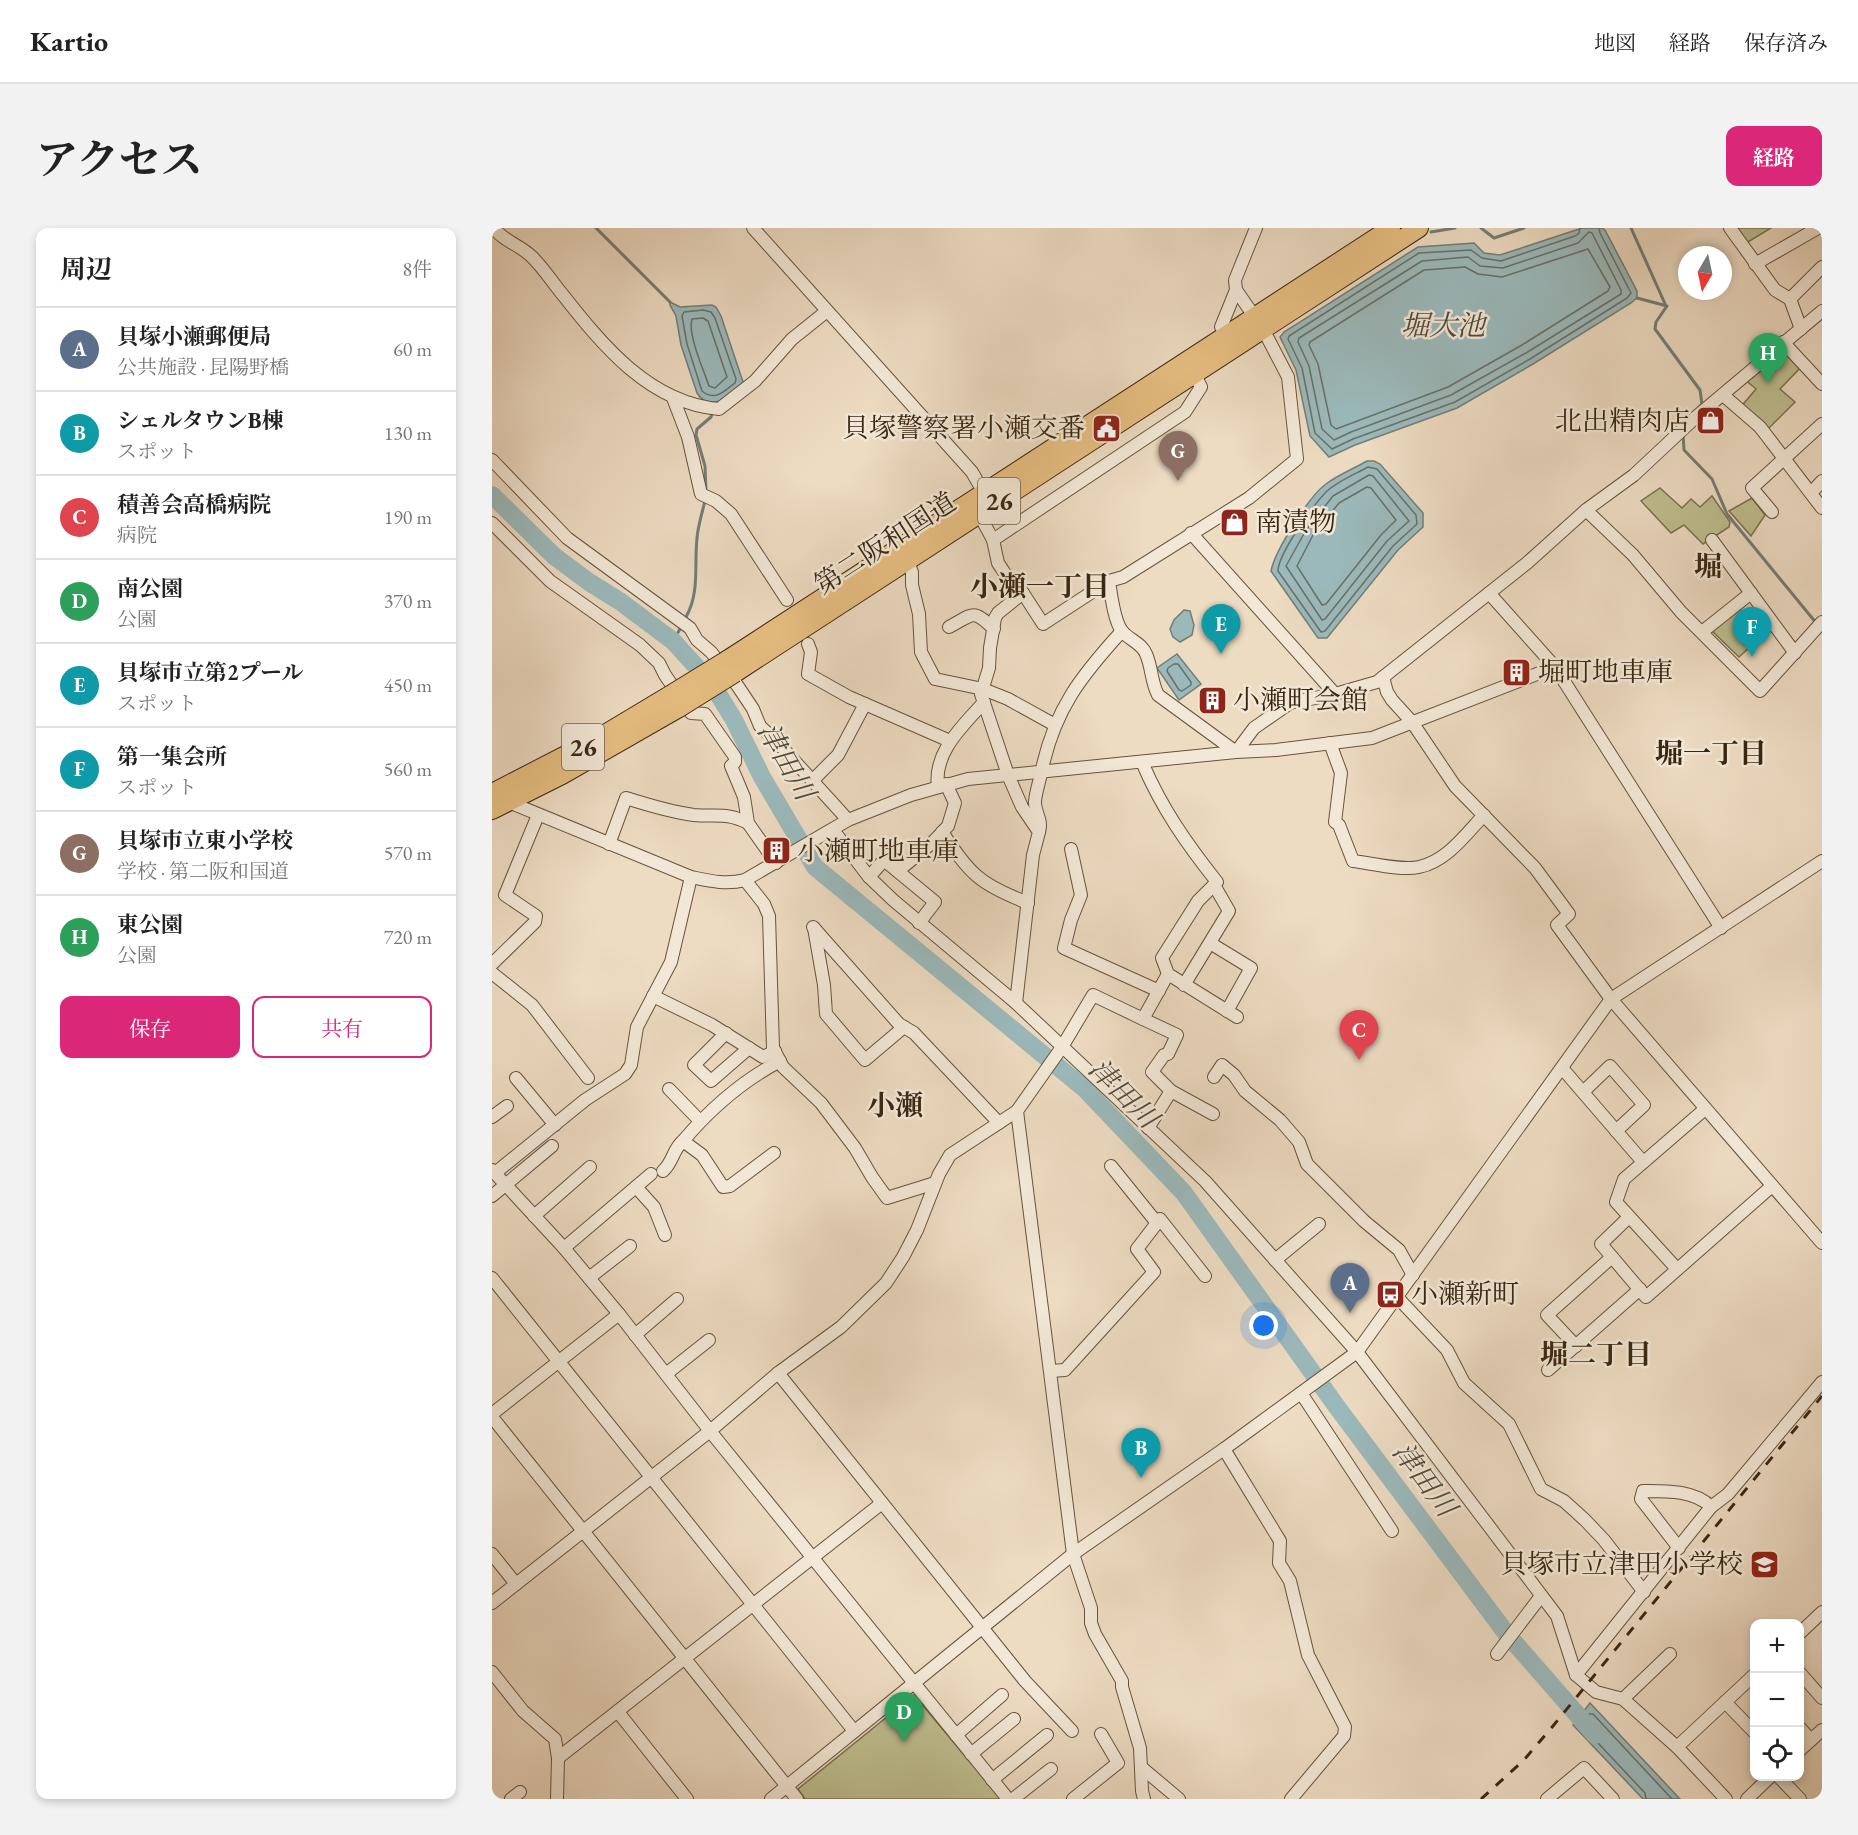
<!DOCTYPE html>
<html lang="ja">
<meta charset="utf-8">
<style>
:root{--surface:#fff;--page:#f2f2f2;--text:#222;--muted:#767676;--line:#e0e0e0;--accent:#db2777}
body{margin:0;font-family:"EB Garamond","Noto Serif JP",serif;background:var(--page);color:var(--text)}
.controls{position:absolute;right:18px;bottom:18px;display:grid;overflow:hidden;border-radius:12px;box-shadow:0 3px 9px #0003}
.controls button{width:54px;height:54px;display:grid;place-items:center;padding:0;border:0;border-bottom:2px solid var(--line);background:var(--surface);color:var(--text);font:30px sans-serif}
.compass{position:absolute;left:1186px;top:18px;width:54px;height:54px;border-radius:50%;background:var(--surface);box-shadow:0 3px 9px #0003;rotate:189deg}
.you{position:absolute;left:772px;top:1098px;width:21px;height:21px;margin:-15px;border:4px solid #fff;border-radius:50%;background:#1a73e8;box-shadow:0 0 0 9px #1a73e833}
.badge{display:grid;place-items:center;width:39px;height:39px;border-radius:50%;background:var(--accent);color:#fff;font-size:20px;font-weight:700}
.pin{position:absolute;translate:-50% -50px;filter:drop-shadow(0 2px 3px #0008)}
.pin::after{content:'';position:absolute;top:32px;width:21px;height:18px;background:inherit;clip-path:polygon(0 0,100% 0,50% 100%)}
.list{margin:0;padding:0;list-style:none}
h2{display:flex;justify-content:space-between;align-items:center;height:78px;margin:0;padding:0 24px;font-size:26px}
h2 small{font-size:20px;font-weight:400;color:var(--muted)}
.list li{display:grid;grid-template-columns:39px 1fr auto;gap:18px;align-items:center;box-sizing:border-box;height:84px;padding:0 24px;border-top:2px solid var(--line)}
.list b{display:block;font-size:22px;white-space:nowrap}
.list p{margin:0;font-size:20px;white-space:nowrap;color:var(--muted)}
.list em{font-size:20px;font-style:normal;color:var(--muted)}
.actions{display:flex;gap:12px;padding:18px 24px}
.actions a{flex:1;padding:14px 0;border:2px solid var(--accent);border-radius:12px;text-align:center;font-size:21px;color:var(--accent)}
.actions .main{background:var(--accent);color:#fff}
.icon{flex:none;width:33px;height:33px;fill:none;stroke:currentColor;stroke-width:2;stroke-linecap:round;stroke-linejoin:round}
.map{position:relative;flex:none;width:1330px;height:1571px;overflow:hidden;border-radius:12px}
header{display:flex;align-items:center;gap:36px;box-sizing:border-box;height:84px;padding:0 30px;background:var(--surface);border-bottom:2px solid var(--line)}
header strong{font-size:28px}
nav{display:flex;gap:33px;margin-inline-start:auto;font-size:21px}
.intro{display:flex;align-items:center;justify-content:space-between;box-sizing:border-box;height:144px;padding:0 36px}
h1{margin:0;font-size:42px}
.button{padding:15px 27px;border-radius:12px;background:var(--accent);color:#fff;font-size:21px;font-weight:700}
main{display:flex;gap:36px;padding:0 36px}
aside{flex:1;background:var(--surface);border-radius:12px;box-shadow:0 3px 9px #0003}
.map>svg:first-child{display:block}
.green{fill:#bebe8f;stroke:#7c7250;stroke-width:1.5}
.water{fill:#9bb9bb;stroke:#747e77;stroke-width:1.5}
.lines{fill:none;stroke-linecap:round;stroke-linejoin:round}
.shore{stroke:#6a7066;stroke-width:1.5}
.stream{stroke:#747e77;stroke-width:3}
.river{stroke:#9bb9bb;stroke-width:18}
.minor-casing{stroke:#66533d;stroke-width:14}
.highway-casing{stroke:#392611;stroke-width:20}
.minor{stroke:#f3e8d7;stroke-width:12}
.highway{stroke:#e6be81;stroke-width:18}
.rail{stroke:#392611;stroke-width:3;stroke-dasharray:10 10;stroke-linecap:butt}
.highway-bridge-casing{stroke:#392611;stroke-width:20;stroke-linecap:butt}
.highway-bridge{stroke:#e6be81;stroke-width:18}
.labels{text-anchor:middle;stroke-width:5;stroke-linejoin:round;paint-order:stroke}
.shield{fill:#f3e8d7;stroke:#71604c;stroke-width:1.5}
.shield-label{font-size:26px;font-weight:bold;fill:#392611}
.poi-label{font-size:27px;fill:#392611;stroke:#f3e8d7;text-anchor:start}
.street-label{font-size:27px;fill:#392611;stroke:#f3e8d7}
.water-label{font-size:28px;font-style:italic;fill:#524b3c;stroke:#f3e8d7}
.neighbourhood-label{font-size:28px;font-weight:bold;fill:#392611;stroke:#f3e8d7}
</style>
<header>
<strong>Kartio</strong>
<nav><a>地図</a><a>経路</a><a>保存済み</a></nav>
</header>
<div class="intro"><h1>アクセス</h1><a class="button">経路</a></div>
<main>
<aside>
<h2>周辺<small>8件</small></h2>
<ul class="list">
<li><span class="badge" style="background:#5c6f8a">A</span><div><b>貝塚小瀬郵便局</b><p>公共施設 · 昆陽野橋</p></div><em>60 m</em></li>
<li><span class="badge" style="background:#0f9aa8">B</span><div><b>シェルタウンB棟</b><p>スポット</p></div><em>130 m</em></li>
<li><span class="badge" style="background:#e0444e">C</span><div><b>積善会高橋病院</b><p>病院</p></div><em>190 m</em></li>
<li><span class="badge" style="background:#2e9e5b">D</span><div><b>南公園</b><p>公園</p></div><em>370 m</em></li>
<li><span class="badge" style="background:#0f9aa8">E</span><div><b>貝塚市立第2プール</b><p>スポット</p></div><em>450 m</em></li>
<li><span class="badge" style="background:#0f9aa8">F</span><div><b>第一集会所</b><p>スポット</p></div><em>560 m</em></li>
<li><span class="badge" style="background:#8d6e63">G</span><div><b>貝塚市立東小学校</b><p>学校 · 第二阪和国道</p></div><em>570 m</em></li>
<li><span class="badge" style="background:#2e9e5b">H</span><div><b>東公園</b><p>公園</p></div><em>720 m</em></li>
</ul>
<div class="actions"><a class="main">保存</a><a>共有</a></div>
</aside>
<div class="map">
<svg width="1330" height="1571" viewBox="0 0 1330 1571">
<rect width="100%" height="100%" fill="#eddbc2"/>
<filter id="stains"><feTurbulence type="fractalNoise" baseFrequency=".00333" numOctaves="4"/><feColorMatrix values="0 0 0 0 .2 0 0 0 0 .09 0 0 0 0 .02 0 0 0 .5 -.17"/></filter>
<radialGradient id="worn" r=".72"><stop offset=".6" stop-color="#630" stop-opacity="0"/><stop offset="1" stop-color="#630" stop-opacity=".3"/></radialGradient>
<g class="green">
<path d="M1238 0H1279L1251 17Z"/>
<path d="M1291 114 1313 135 1288 161 1303 174 1272 205 1247 181 1264 161 1251 150Z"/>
<path d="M1168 260 1190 280 1199 271 1208 279 1220 268 1238 294 1237 299 1211 316 1192 297 1179 305 1149 273Z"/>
<path d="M1260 270 1273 287 1259 308 1237 283Z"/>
<path d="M1244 377 1269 409 1247 429 1216 399Z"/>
<path d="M422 1467 509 1571H313L306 1561Z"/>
</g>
<g class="water">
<path d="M1090 0H1110L1113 2 1145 63V70L1139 75 1041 136 965 180 863 217 837 229 818 208 804 142 788 109 792 104 926 19 982 15 992 25 1008 27Z"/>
<path d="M178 74 188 79 220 77 224 79 229 88 251 154C242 169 217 185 205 165L189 117 184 88 178 77Z"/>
<path d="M875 233H882L888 236 931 285V299L906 322 835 410H826L779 343C783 323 817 268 834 256 846 247 861 241 875 233Z"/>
<path d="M692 382 698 383 702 397 700 407 688 414 681 409 678 401 682 392Z"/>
<path d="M685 426 709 456 687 472 665 440Z"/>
<path d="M1098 1475 1188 1571H1151L1081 1497Z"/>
</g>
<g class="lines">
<g class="shore">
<path d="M1088 0 1087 5 1083 8 1009 33 990 30 979 22 927 25 797 108 796 111 810 140 823 205 840 221 861 211 963 174 1038 131 1135 70 1139 65 1108 5 1107 0"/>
<path d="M1097 4 1100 5 1129 62V66L1034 125 959 167 859 204 842 212 830 201 817 138 806 114 807 110 930 33 976 29 988 38 1011 40 1086 15Z"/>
<path d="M1096 21 1118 59 1116 63 1030 117 956 159 844 201 839 197 826 136 817 117 818 114 932 42 973 39 986 46 1010 49Z"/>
<path d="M211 82 219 84 223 90 244 151 243 155C232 163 223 174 210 163L195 116 190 88 192 84Z"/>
<path d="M211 90 216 93 235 149 223 160 217 158C212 143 195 105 200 91Z"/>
<path d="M876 239 885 241 924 287 925 296 901 318 833 403 829 404 786 343C786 326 822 276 835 263 846 253 863 246 876 239Z"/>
<path d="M877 247 881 248 917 293 895 313 833 391 830 392 794 338 814 302 841 268Z"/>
<path d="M875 259 879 260 904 292 889 307 834 376 830 377 805 338 821 307 847 275Z"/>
<path d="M682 436H686L699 454V457L690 463 687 462 675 443 676 440Z"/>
<path d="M1154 1571 1153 1565 1090 1498V1495L1097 1486H1101L1180 1571"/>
</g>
<g class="stream">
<path d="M104 0 178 74"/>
<path d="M989 0 1002 10 1032 0"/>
<path d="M1139 0 1174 78"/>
<path d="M939 4 963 0"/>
<path d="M1145 70 1175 78 1164 94 1163 101 1208 162 1210 176 1207 179"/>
<path d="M1191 206 1192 222 1220 251 1235 286 1325 396"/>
<path d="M214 263 213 238 204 207 205 201 219 189 221 182"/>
<path d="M194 389C208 364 202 338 205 310 206 298 210 285 213 273"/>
<path d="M181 413 188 401"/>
</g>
<path class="river" d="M0 267 62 328 97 354 129 374 181 413 220 456 242 492 270 549 323 639 593 861 692 965 845 1179 1014 1405 1103 1507"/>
<defs>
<g id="minor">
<path d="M2 0C11 13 28 17 39 28 51 39 60 54 71 67 111 118 158 175 227 181L263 153 300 111 335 83"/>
<path d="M261 0 480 244 492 265 487 286 501 312 506 335 518 353 531 365 551 396 617 353 631 349 757 270 805 231 796 149 771 101 744 62 743 52 764 0"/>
<path d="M1238 0 1283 62 1298 71 1309 101"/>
<path d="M1263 36 1326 0"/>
<path d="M1298 71 1330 39"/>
<path d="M729 99 744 62"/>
<path d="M1291 114 1330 156"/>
<path d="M1231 167 1268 199 1330 280"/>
<path d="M181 170 196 209 209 266 224 273 239 286 295 372"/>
<path d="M0 232 75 310 198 400 205 412 219 424 245 457 261 481 268 498 287 516 356 592"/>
<path d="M1319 265 1330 253"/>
<path d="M1094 282 1141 327 1189 384 1268 463 1330 394"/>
<path d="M1280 284 1260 260 1330 196"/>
<path d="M0 295 58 353 148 417 167 435 173 447 199 485 213 486 243 529V534L239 538 252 569 256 595 284 635"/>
<path d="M699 305 843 466"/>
<path d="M501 312 693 184 709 159 700 141"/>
<path d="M1220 312 1303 425"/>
<path d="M415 332 420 344V357L427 386 429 424 443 451 491 461 516 471 563 497"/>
<path d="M617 353C619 366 622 393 630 403 637 412 650 415 654 426 660 439 659 454 666 467L744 524"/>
<path d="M997 365 1063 439 1229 700"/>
<path d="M457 399C482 386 480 380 502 401"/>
<path d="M1210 404 1259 365"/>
<path d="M316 416 319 424 316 446 357 469 458 513"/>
<path d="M891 449 895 464 900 472 920 494 963 558 1043 640 1077 686 1065 697 1119 771 1330 1015"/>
<path d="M838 515 849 545 843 594 847 597 861 633C879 635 909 643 927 639 955 633 974 606 992 587"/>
<path d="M744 524 762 500 798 475 843 466 885 454 1035 335 1094 282 1142 247 1205 188 1330 83"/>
<path d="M650 534C669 579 694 615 725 654L706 673 670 730 676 746 745 789"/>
<path d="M320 553 346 527 373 476"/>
<path d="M446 559C441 524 471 498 492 474"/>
<path d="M12 572 199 649C218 653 234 657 253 652L356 592 419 567 476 551 744 524 784 522 880 510 1063 439"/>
<path d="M341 602 377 649 401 672 524 775 713 953 865 1124 1065 1388 1084 1447 1104 1464 1131 1471 1185 1519 1234 1571"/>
<path d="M450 604C479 647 487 656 536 675"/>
<path d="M547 604C551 591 542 584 543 573 544 563 548 552 550 541 563 481 589 448 630 403"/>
<path d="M117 616 134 570C156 577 179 584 202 587 225 589 234 584 256 595"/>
<path d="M579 621 589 667 579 692 572 720 667 763"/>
<path d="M406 643 441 614 456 598 463 575 454 556"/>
<path d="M377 649 392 632 443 674 427 695"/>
<path d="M253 652 272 676 277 688 281 820 291 839 329 875 363 920 380 949 395 970 443 955"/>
<path d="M321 699 407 796 422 805 507 895"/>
<path d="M322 700 332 757 334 786 373 832 412 799"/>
<path d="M718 715 759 740 735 783"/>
<path d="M0 736 43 694 44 688 13 667 46 587"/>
<path d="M0 745 40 777 96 850"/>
<path d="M692 757 737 683 722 657"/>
<path d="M161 768 220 797 271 829 283 823"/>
<path d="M524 775 541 627 547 604 530 579 516 547 489 466 497 440 498 420 503 390 506 385 531 365"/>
<path d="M651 791 685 807 676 826 672 827 660 844 679 863 721 886"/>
<path d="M234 805 202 837 219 853 257 820"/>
<path d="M1070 840 1151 934"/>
<path d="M722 849 730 837 742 847 753 863 788 892 807 914 815 936 872 993 907 1022 921 1047"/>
<path d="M24 850 63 897"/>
<path d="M177 861 208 893"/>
<path d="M1091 864 1118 838 1152 877 1124 903"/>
<path d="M0 889 15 878"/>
<path d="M656 900 679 863"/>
<path d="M282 925 238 958 231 959 210 927 191 913C219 880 250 853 288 833"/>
<path d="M619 938 665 995"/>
<path d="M0 942 72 1020 127 1086 218 1203 516 1571"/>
<path d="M171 943C181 934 181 921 191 913"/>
<path d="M3 945 93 872 133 846 139 837 145 799 179 734 199 649"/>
<path d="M144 959 162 979 173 1007"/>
<path d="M0 968 60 918"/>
<path d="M42 988 98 939"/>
<path d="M1137 989 1109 1016 1154 1069 1280 958"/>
<path d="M72 1020 159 946"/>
<path d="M783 1032 827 996"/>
<path d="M1185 1041 1124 974 1132 951 1213 881"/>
<path d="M0 1050 362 1503"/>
<path d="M97 1050 138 1018"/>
<path d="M905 1069 955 1122 972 1155 1017 1196 1049 1261 1072 1273 1093 1292 1112 1312 1152 1364"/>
<path d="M143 1107 185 1071"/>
<path d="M1084 1118 1055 1087 1120 1029"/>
<path d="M1056 1142 1148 1061"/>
<path d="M559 1143 573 1142 662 1044 645 1021 668 991 713 1048"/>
<path d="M286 1145 533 1453 580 1503"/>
<path d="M174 1146 217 1112"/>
<path d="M809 1165 900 1303"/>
<path d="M0 1186 127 1086"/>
<path d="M0 1189 305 1571"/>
<path d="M732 1221 788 1313 787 1335 798 1353 816 1427 853 1499 852 1508 799 1571"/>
<path d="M1187 1320 1149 1271 1151 1263C1173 1263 1203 1262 1219 1279"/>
<path d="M0 1326 24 1356"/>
<path d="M0 1375 218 1203 286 1145 349 1099 394 1055 411 1029 425 1002 447 946 458 927 525 883"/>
<path d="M1308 1405 1330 1384"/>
<path d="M1005 1426 1049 1368"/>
<path d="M0 1444 31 1483 63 1511 66 1530 65 1571"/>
<path d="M1308 1445 1330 1470"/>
<path d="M1084 1447 1219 1279 1236 1266 1330 1154"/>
<path d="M1131 1471 1178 1426"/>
<path d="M1233 1474 1262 1504"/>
<path d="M126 1484 195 1571"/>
<path d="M1308 1500 1319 1512"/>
<path d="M464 1507 510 1467"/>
<path d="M1185 1519 1262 1447"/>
<path d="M1308 1522 1330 1502"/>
<path d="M479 1526 522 1491"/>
<path d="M66 1530 390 1275"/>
<path d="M649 1539 687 1571"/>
<path d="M1286 1548 1308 1571"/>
<path d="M500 1552 555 1507"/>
<path d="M19 1571 28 1564"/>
<path d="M279 1571 581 1326 732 1221 865 1124 1119 771 1330 633"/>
<path d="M521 1571 559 1541"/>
<path d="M581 1571 626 1535 609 1506"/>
<path d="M652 1571 650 1563 648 1520 630 1459V1453L603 1406 599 1395V1380L581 1326 525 883 570 819 601 767 651 791 676 746"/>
<path d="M1055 1571 1092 1540 1121 1571"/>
<path d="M1255 1571 1279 1548"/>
</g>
<g id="highway">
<path d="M235 432 899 0"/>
<path d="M243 445 927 0"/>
<path d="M0 565 103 512 178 467"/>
<path d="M0 582 70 547 187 480"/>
</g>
</defs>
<use href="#minor" class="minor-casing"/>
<use href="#highway" class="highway-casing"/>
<use href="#minor" class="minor"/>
<use href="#highway" class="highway"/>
<path class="rail" d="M989 1571 1031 1533 1061 1498 1330 1168"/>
<defs>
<g id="highway-bridge">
<path d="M178 467 235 432"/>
<path d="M187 480 243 445"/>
</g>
</defs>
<use href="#highway-bridge" class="highway-bridge-casing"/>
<use href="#highway-bridge" class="highway-bridge"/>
</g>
<defs>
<symbol id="shop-square" viewBox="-11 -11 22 22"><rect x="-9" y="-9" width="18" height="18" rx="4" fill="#8f2418" stroke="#f3e8d7"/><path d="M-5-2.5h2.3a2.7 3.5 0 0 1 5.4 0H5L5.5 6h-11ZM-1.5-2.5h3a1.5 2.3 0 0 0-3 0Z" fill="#fff"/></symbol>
<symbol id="civic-square" viewBox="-11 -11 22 22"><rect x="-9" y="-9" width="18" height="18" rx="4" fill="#8f2418" stroke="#f3e8d7"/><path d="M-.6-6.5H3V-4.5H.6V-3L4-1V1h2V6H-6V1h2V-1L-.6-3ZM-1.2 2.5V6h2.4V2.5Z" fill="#fff"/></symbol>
<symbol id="building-square" viewBox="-11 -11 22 22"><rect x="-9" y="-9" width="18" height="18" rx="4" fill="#8f2418" stroke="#f3e8d7"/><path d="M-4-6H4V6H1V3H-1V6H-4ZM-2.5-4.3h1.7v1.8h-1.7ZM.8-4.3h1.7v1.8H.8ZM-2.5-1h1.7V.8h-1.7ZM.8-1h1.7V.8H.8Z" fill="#fff"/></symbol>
<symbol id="bus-square" viewBox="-11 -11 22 22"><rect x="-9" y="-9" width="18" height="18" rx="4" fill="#8f2418" stroke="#f3e8d7"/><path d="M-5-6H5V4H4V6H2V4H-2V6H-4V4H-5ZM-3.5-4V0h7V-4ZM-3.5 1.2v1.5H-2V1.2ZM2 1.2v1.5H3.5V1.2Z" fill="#fff"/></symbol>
<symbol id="university-square" viewBox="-11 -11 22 22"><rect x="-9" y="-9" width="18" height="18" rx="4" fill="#8f2418" stroke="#f3e8d7"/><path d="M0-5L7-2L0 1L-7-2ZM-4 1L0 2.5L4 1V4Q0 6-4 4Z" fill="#fff"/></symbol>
</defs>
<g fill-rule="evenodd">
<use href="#shop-square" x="1202" y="176" width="33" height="33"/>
<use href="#civic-square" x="598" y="184" width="33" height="33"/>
<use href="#shop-square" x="726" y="278" width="33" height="33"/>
<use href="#building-square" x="1008" y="428" width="33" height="33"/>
<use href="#building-square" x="704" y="456" width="33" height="33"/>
<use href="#building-square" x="268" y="606" width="33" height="33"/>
<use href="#bus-square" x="882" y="1050" width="33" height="33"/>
<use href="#university-square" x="1256" y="1320" width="33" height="33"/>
</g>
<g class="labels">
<g class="shield">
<rect x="486" y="250" width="42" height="46" rx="4.5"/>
<rect x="70" y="496" width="42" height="46" rx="4.5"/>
</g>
<g class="shield-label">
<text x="507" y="282">26</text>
<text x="91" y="528">26</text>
</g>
<g class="poi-label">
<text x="1198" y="202" text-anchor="end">北出精肉店</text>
<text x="593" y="209" text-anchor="end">貝塚警察署小瀬交番</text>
<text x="763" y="303">南漬物</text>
<text x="1046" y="453">堀町地車庫</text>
<text x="741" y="481">小瀬町会館</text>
<text x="305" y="632">小瀬町地車庫</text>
<text x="919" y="1075">小瀬新町</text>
<text x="1251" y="1345" text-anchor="end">貝塚市立津田小学校</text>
</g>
<g class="street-label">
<text transform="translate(393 315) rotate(-33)" y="9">第二阪和国道</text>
</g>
<g class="water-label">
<text x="951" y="107">堀大池</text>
<text transform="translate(295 533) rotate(60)" y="10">津田川</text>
<text transform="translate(632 865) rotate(45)" y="10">津田川</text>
<text transform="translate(933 1251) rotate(53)" y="10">津田川</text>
</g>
<g class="neighbourhood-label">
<text x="1216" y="348">堀</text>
<text x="548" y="368">小瀬一丁目</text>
<text x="1219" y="535">堀一丁目</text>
<text x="403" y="887">小瀬</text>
<text x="1104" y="1136">堀二丁目</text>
</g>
</g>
<rect width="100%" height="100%" filter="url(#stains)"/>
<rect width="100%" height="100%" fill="url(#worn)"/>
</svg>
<div class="controls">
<button>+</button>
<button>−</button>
<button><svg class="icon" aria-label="locate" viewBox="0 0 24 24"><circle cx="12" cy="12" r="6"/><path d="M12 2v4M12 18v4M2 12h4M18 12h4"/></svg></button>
</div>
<svg class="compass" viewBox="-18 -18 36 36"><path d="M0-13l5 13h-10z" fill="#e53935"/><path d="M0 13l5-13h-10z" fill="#767676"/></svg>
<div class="you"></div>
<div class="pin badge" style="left:858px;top:1085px;background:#5c6f8a">A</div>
<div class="pin badge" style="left:649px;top:1250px;background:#0f9aa8">B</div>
<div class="pin badge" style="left:867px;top:832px;background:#e0444e">C</div>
<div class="pin badge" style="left:412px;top:1514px;background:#2e9e5b">D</div>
<div class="pin badge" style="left:729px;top:426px;background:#0f9aa8">E</div>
<div class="pin badge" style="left:1260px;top:429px;background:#0f9aa8">F</div>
<div class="pin badge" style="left:686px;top:253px;background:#8d6e63">G</div>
<div class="pin badge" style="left:1276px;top:155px;background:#2e9e5b">H</div>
</div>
</main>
